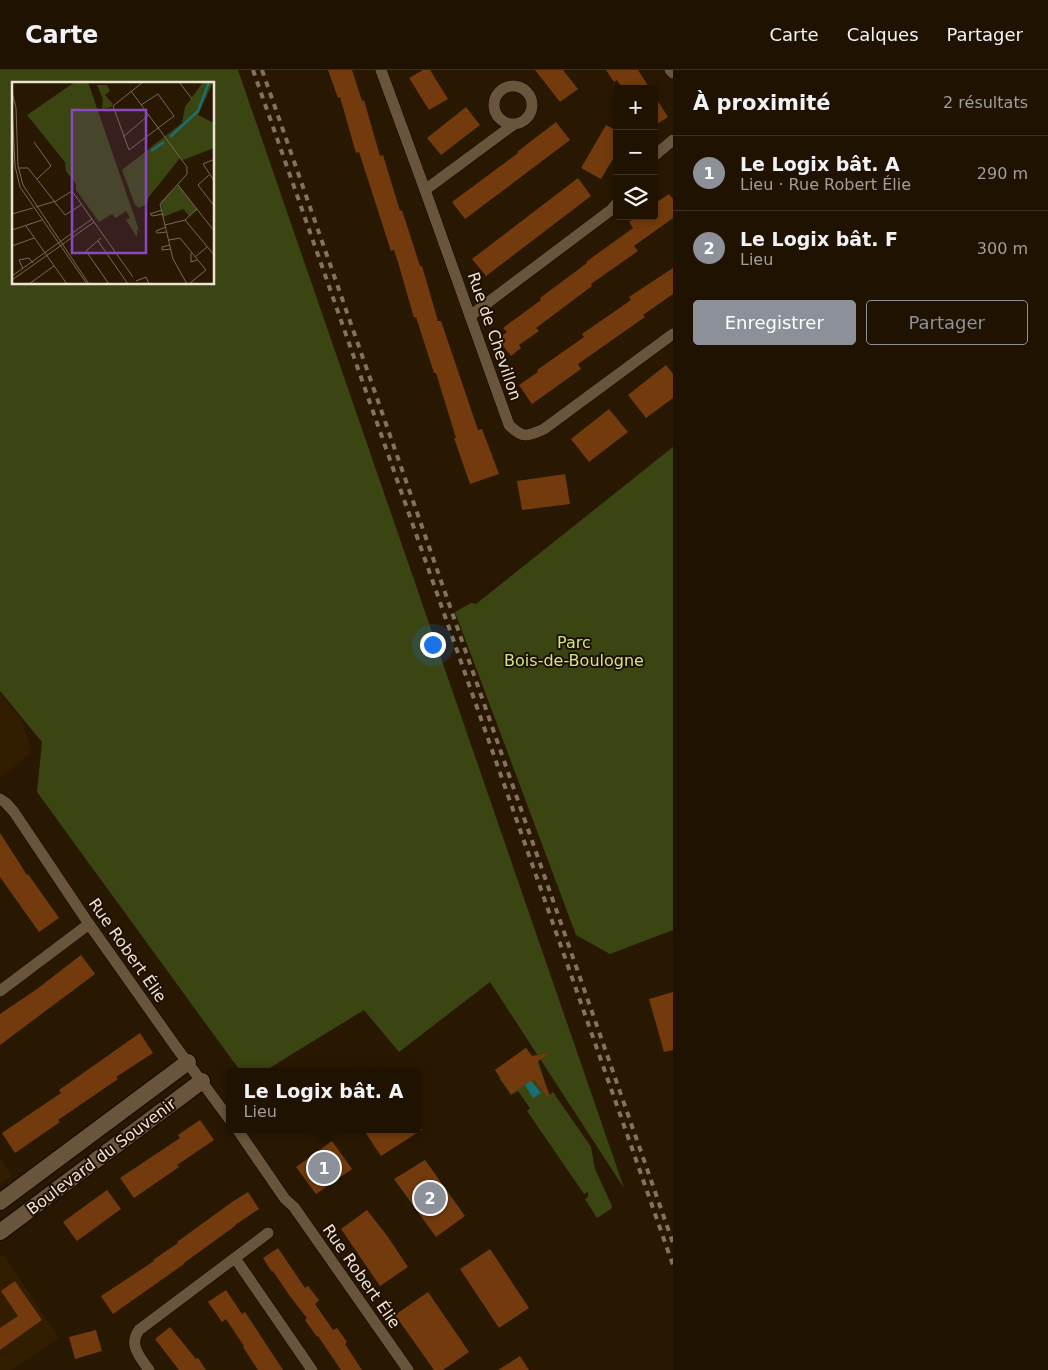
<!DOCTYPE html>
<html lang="fr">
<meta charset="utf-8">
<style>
:root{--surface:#1f1201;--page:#2c2010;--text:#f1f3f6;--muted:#a19e99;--line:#3c3223;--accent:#8c9099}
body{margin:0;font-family:"DejaVu Sans",sans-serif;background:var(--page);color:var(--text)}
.controls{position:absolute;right:15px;top:15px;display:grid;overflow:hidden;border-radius:5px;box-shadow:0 2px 8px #0003}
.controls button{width:45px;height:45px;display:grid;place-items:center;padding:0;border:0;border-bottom:1px solid var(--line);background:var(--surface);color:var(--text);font:25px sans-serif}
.you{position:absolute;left:432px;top:574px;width:18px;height:18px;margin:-12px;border:4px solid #fff;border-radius:50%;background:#1a73e8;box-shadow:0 0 0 8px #1a73e833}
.badge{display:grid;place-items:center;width:32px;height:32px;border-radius:50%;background:var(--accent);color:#fff;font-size:16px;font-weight:700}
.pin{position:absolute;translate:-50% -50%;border:2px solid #fff;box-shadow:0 1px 5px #0006}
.popup{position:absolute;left:226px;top:998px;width:195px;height:65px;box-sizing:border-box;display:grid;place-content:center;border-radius:5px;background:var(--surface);filter:drop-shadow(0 1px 4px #0005);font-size:16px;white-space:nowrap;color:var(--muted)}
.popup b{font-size:19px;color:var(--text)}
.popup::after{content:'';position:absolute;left:50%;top:100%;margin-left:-10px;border:10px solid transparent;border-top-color:var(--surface)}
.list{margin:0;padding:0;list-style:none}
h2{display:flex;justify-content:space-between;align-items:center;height:65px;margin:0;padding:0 20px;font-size:21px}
h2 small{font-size:16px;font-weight:400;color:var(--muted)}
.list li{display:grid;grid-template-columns:32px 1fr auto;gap:15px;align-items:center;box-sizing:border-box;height:75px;padding:0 20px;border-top:1px solid var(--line)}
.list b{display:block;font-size:19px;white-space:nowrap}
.list p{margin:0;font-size:16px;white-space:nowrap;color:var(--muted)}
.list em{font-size:16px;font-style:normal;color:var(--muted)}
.actions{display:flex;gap:10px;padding:15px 20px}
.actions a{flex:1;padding:11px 0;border:1px solid var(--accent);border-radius:5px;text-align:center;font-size:18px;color:var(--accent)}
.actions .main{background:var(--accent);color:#fff}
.icon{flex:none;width:28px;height:28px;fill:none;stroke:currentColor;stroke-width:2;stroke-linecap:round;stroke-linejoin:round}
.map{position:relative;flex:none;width:673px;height:1300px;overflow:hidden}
header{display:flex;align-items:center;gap:30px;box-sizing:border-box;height:70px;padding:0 25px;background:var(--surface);border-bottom:1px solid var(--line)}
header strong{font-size:24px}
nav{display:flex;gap:28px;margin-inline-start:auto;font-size:18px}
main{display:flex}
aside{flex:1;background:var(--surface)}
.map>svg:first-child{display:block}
.built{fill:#321d00}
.green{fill:#3b4511;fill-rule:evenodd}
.water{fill:#1a6f74}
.building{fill:#733b0d}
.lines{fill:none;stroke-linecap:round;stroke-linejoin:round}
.street-casing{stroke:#110400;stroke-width:12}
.secondary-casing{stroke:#110400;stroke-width:18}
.street{stroke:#69553b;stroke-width:11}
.secondary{stroke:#69553b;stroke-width:16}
.rail{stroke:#817360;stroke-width:4;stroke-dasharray:6 6;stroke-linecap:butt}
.labels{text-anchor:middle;stroke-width:4;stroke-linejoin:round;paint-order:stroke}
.street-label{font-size:16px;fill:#ede2d3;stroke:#1f0f00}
.park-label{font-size:16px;fill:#d0e684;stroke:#1f0f00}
.inset-river{fill:none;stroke:#1a6f74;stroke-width:2.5}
.inset-road{fill:none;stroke:#776955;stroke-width:1}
.view{fill:#8c47c2;fill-opacity:0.15;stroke:#8c47c2;stroke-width:2.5}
.inset-edge{fill:none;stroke:#ede2d3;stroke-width:2.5}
</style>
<header>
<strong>Carte</strong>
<nav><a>Carte</a><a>Calques</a><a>Partager</a></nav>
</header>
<main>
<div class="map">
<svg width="673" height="1300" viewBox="0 0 673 1300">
<rect width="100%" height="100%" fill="#291801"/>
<g class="built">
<path d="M0 624 22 650 31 682 0 708Z"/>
<path d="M0 1088 12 1106 0 1114Z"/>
<path d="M3 1184 59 1268 11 1300H0V1187Z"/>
</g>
<g class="green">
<path d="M0 0H238L624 1118 490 912 399 982 364 940 263 1002H241L37 722 42 672 0 621ZM14 14H214V214H14Z"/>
<path d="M673 377V860L610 884 576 865 455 542 471 533 476 534Z"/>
<path d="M526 978 532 986 537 987 549 1025 553 1022 591 1077 595 1099 612 1136 611 1139 597 1148 585 1129 588 1127V1122L584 1124 527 1041 530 1038 518 1021 511 1025 499 1008 501 1007 499 1002 497 1003 495 1000Z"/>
</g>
<path class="water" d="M529 1008 541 1023 533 1028 523 1012Z"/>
<g class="building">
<path d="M328 0H352L362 31 364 30 380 86 383 85 400 141 402 140 420 196H422L438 251H441L478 360 482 359 499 404 470 414 454 368H456L436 303H434L416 247 414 248 398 192 394 180 391 181 359 82 356 83 340 27 338 28Z"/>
<path d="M423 0H430L448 29 429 40 409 8Z"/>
<path d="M535 0H563L578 19 560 32Z"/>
<path d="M606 0H638L650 19H623L617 10 614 12Z"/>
<path d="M654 25 668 47 654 56Z"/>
<path d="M466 37 480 55 441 85 427 68Z"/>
<path d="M556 52 570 70 465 149 452 132 518 83 517 82Z"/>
<path d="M606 55 617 61V82L601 109 581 98Z"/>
<path d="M578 108 591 126 486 206 472 189Z"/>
<path d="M669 124 673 129V148L634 176 638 181 591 214 592 216 536 258 539 261 519 275 521 278 511 286 498 269 507 262 503 258 541 230 540 228 587 193 586 192 633 158 629 152 638 146H654V134Z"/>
<path d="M673 198V224L643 245 645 247 578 294 581 299 532 334 519 315 538 302 537 300 584 267 582 264 631 230 629 227Z"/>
<path d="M666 295 673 304V328L646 348 628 325Z"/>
<path d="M609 339 628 362 589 392 571 369Z"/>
<path d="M565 404 570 434 522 440 517 411Z"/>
<path d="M0 763 27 805 28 804 59 848 39 862 0 807Z"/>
<path d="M81 885 95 904 0 975V944L37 919Z"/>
<path d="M673 922V980L664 982 649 929Z"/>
<path d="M140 963 153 983 116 1007 118 1009 58 1050 60 1052 15 1083 2 1063 61 1023 59 1020Z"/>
<path d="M526 978 532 986 549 983 537 992 550 1026 547 1027 534 1009 511 1024 495 1000Z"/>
<path d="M200 1050 214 1070 177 1095 179 1097 134 1128 120 1108 180 1068 178 1065Z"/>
<path d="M363 1059H423L381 1086Z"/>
<path d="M332 1071 352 1099 316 1124 296 1097Z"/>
<path d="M425 1090 465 1146 436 1167 394 1109Z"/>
<path d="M107 1120 121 1139 77 1171 63 1152Z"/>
<path d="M248 1122 259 1139 235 1155V1156L184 1193V1194L113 1244 101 1226 154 1191 153 1190 178 1173 177 1172 232 1132Z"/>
<path d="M367 1140 388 1167 408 1197 380 1216 341 1159Z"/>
<path d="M278 1178 305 1218 308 1216 319 1230 315 1234 333 1260 337 1258 347 1272 345 1274 362 1300H341L318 1266 317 1267 305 1250 307 1248 289 1225 273 1201 272 1202 263 1188Z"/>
<path d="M490 1179 529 1238 499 1258 460 1199Z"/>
<path d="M15 1211 42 1250 0 1280V1258L18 1246 1 1221Z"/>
<path d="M226 1220 242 1244 245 1242 283 1300H258L243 1277 244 1276 226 1249 222 1252 208 1232Z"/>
<path d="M428 1222 469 1282 443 1300H434L395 1245Z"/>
<path d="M170 1257 196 1289 198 1288 206 1300H179L155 1269Z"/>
<path d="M96 1260 102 1281 75 1289 69 1267Z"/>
<path d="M520 1286 529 1300H498Z"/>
</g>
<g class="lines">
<defs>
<g id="street">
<path d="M381 0 425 120 509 355C522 368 527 367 544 359L673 264"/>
<path d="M670 0 673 3"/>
<circle cx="513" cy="35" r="19"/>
<path d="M654 86 673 70"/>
<path d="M425 120 513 55"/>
<path d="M470 246 611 140 617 133"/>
<path d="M0 729 6 733 14 742 89 854 176 977 230 1050"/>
<path d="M0 921 89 854"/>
<path d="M237 1059 285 1129 294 1137 408 1300"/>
<path d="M235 1188 312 1300"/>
<path d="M149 1300C140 1287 128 1275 139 1260L268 1163"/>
</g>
<g id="secondary">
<path d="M0 1132 188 992"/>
<path d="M0 1162 202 1011"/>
</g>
</defs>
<use href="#street" class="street-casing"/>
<use href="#secondary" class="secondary-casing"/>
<use href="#street" class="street"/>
<use href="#secondary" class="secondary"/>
<g class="rail">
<path d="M253 0 673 1195"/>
<path d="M262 0 673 1173"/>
</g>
</g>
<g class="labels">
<g class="street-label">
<text transform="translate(495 266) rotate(71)" y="6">Rue de Chevillon</text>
<text transform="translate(128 880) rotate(55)" y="6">Rue Robert Élie</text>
<text transform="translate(101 1086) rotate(-37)" y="6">Boulevard du Souvenir</text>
<text transform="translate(362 1206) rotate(55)" y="6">Rue Robert Élie</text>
</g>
<g class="park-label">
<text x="574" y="578">Parc<tspan x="574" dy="18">Bois-de-Boulogne</tspan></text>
</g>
</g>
<g transform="translate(12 12)">
<rect width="202" height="202" fill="#291801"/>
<path d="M63 0H76L128 151 125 147V155L114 138 118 136 114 129 104 136 100 132 87 140 64 108V102L54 89 53 80 15 33ZM191 0H201L186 33 202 41V66L171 78 168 76 136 116 135 122 127 126 123 123 110 88 170 41 173 25ZM85 3H95L98 9 93 13 101 22 99 25 90 27 91 17ZM166 103 185 127 177 134 171 127 151 135 149 120Z" fill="#3b4511"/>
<path class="inset-river" d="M158 55 186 29 197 0M139 69 152 60"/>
<path class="inset-road" d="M167 0 180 17M119 9 175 85V92L148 122 161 177 175 202M0 10 4 26 6 84 11 103 77 202M0 21 3 84 8 105 75 202M129 23 146 12 162 34 117 68 101 24 131 0M111 55 137 33M22 60 39 84 25 97M203 77 191 82 203 100M6 86H16L53 133 69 123M197 93 186 103 203 125M166 103 203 150M24 125 44 119 60 109 121 195M150 128 138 132 140 134 151 132M0 132 21 126M173 138 203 174M153 143 173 138 185 127M14 144 55 202M154 145 144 149 145 151 155 150M0 148 30 138M89 156 74 169 97 202M157 158 168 156 194 188 177 202M86 159 116 202M158 163 150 165V168L159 167M0 164 22 156M179 171V180L185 178M183 175 195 165M11 187 7 178 17 176 21 181M0 194 80 137M0 198 82 140M124 199 134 195 137 202M17 202 42 184"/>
<path class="view" d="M60 28H134V171H60Z"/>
<rect width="202" height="202" class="inset-edge"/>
</g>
</svg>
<div class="controls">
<button>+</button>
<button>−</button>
<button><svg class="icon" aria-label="layers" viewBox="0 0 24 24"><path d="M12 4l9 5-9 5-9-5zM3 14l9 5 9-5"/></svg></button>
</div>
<div class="you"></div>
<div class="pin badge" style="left:324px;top:1098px">1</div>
<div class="popup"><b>Le Logix bât. A</b>Lieu</div>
<div class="pin badge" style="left:430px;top:1128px">2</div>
</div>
<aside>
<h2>À proximité<small>2 résultats</small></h2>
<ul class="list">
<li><span class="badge">1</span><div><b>Le Logix bât. A</b><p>Lieu · Rue Robert Élie</p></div><em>290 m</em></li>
<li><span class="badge">2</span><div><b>Le Logix bât. F</b><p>Lieu</p></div><em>300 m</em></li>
</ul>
<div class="actions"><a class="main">Enregistrer</a><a>Partager</a></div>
</aside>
</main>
